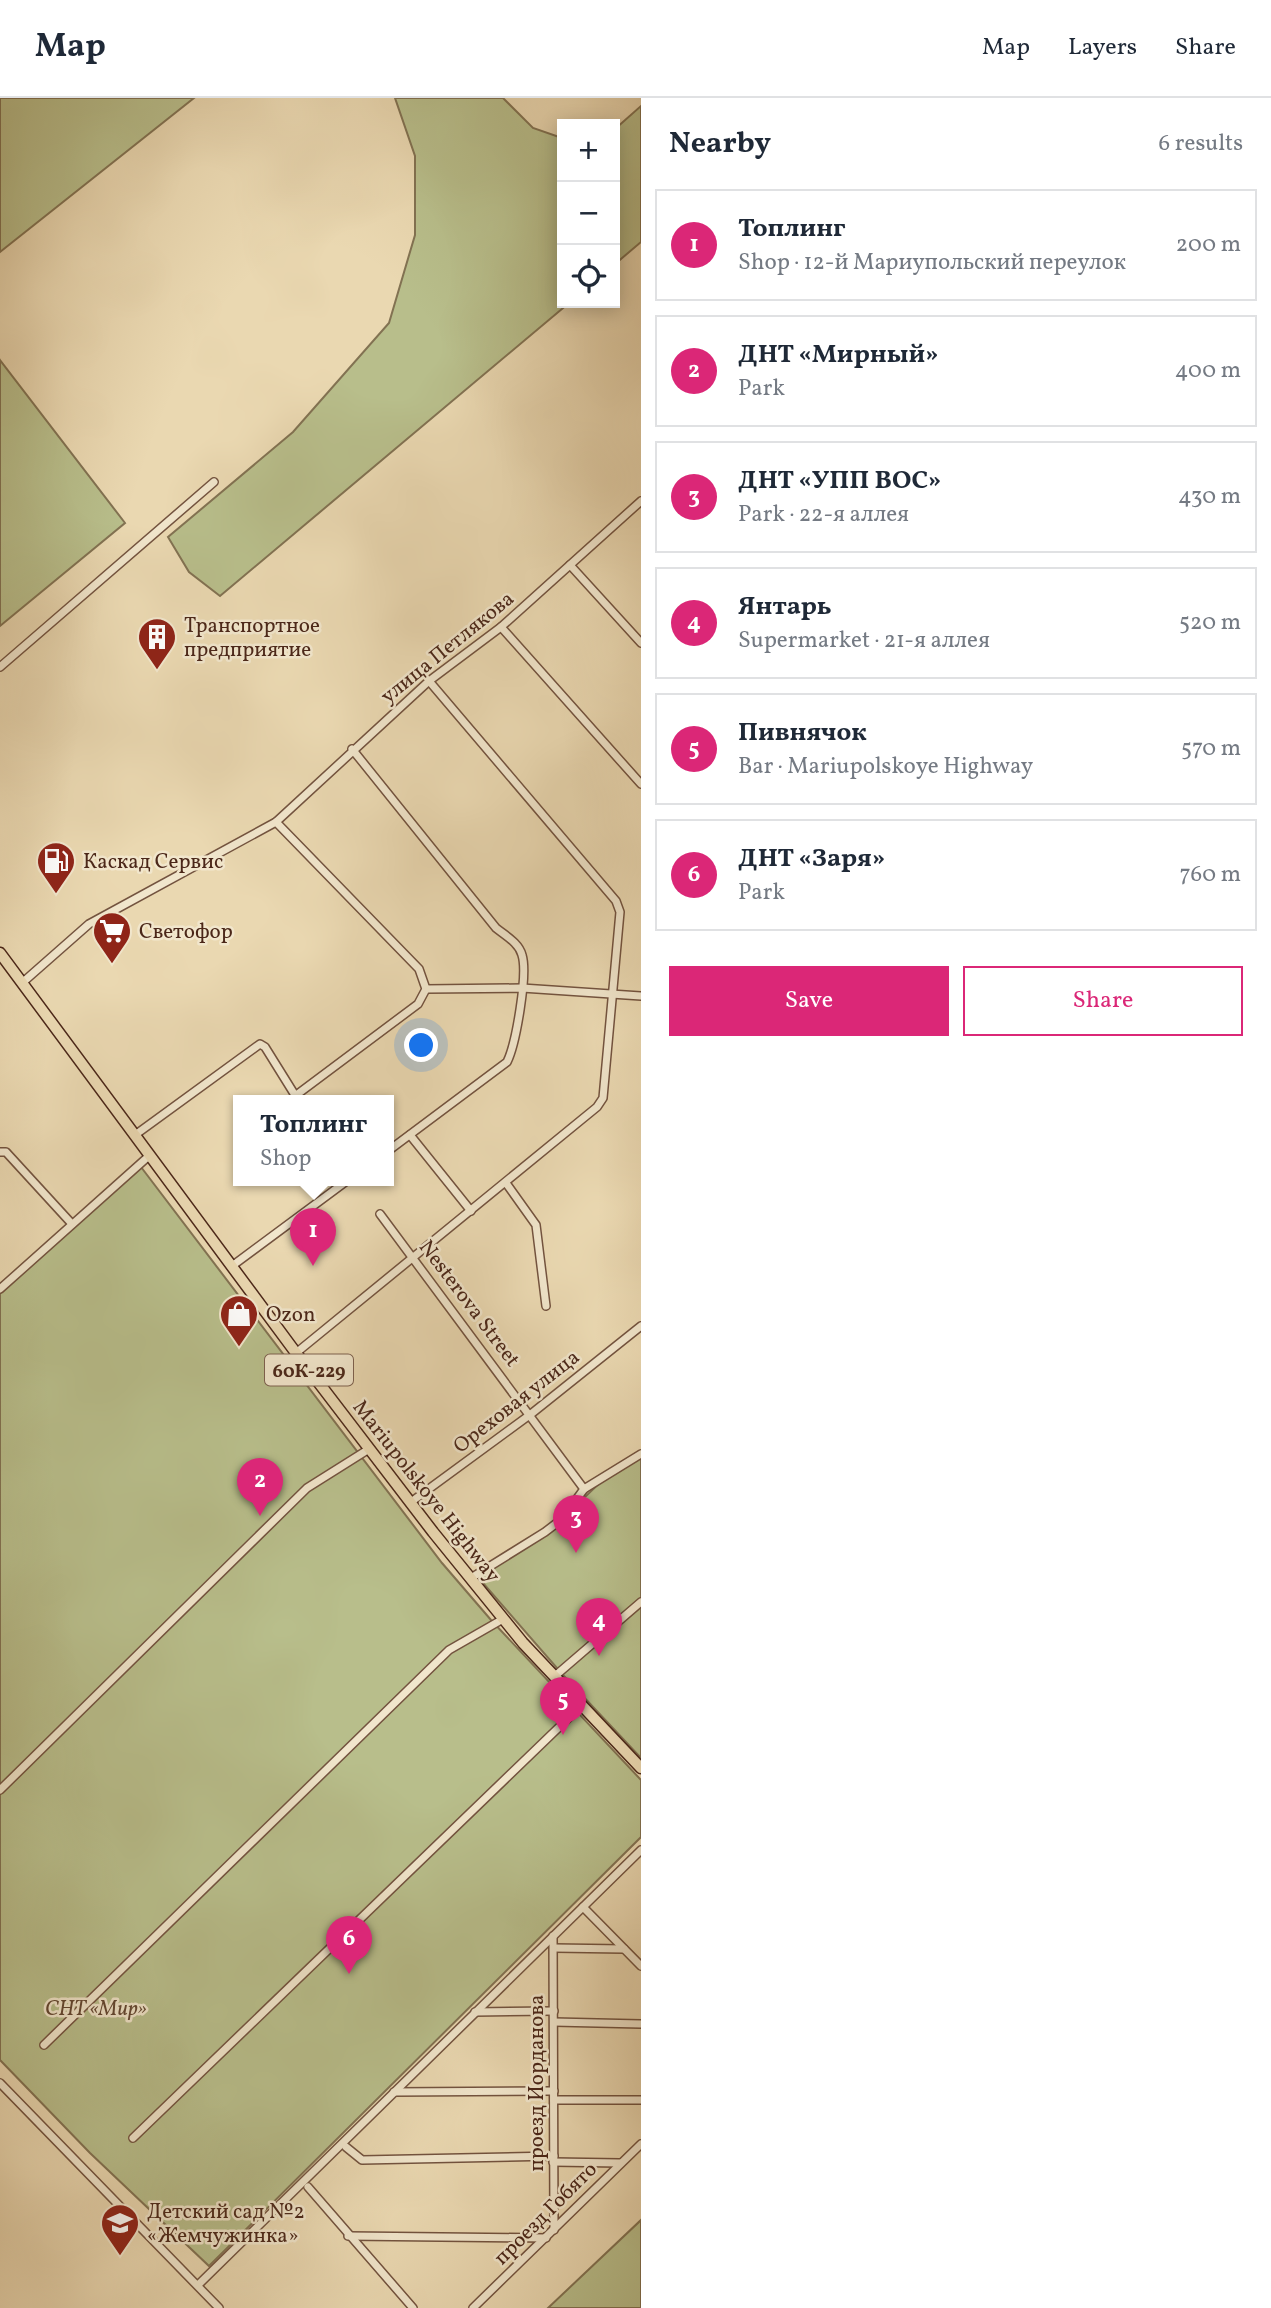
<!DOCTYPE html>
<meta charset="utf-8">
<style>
:root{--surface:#fff;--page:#f2f2f3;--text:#1f2937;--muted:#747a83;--line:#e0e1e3;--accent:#db2777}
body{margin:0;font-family:Vollkorn,serif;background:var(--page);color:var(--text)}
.controls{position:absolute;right:21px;top:21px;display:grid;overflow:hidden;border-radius:0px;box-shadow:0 4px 18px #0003}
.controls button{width:63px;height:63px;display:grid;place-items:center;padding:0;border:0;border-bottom:2px solid var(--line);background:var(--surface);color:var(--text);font:35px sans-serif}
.you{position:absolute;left:422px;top:948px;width:24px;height:24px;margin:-18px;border:5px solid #fff;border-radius:50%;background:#1a73e8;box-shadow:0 0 0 10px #1a73e833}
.badge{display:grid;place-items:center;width:46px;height:46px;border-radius:50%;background:var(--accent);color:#fff;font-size:23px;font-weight:700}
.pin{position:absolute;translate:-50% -58px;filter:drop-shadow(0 2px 4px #0008)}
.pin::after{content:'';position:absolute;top:37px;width:24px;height:21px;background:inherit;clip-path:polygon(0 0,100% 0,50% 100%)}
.popup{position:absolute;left:233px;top:997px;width:161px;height:91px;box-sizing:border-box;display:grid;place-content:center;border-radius:0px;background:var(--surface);filter:drop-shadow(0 2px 5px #0005);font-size:23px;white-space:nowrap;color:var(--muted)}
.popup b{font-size:26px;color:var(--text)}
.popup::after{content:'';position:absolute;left:50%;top:100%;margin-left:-14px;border:14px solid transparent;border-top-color:var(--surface)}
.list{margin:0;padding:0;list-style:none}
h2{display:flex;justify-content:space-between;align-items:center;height:91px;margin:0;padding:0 28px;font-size:30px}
h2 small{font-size:23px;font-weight:400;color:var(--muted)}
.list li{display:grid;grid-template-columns:46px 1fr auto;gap:21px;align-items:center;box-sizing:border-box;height:112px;margin:0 14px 14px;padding:0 14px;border:2px solid var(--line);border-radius:0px}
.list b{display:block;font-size:26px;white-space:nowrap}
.list p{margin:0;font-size:23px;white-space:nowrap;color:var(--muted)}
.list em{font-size:23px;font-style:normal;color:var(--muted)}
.actions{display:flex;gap:14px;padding:21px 28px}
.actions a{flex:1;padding:16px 0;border:2px solid var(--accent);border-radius:0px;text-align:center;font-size:24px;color:var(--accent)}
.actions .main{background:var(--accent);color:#fff}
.icon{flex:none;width:38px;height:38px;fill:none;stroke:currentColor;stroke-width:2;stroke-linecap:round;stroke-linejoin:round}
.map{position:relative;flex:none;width:641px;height:2210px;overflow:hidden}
header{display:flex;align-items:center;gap:42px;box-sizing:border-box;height:98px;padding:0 35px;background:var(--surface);border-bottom:2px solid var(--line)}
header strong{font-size:33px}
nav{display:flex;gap:38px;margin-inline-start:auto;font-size:24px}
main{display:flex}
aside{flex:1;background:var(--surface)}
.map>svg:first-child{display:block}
.green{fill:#b8be8b;stroke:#827252;stroke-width:2}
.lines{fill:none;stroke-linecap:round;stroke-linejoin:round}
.minor-casing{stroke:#73533f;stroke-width:10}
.primary-casing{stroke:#4b2719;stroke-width:13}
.minor{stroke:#f1e6cc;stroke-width:7}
.primary{stroke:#ead8b1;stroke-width:10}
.labels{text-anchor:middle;stroke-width:5;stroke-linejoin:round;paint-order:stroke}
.shield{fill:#f1e6cc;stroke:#7d604f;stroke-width:2}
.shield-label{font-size:19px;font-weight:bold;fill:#4b2719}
.poi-label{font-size:21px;fill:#4b2719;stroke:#f1e6cc;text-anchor:start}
.street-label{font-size:21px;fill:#4b2719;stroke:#f1e6cc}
.park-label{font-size:21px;font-style:italic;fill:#614530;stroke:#f1e6cc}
</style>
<header>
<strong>Map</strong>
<nav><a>Map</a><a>Layers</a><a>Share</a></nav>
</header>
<main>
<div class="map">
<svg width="641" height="2210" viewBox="0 0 641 2210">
<rect width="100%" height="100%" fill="#ead8b1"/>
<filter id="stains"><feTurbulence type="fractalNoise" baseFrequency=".00286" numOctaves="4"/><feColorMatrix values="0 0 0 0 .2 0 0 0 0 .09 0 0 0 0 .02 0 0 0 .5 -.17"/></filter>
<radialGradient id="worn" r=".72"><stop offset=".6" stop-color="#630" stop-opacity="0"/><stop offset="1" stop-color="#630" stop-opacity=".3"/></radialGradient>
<g class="green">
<path d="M0 0H194L0 154Z"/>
<path d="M395 0H503L533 30 562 40V205H569L220 498 189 474 168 439 293 334 389 225 415 137V58Z"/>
<path d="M641 8V144L615 166V31Z"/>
<path d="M0 262 125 425 0 528Z"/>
<path d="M141 1069 442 1465 491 1522 641 1682V1739L209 2168 90 2055 0 1962V1193Z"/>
<path d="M641 1356V1660L563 1577 476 1477 562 1421 610 1375Z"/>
<path d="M641 2122V2210H548Z"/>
</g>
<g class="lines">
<defs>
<g id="minor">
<path d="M570 467 641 545"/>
<path d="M501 529 641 686"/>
<path d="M0 569 214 384"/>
<path d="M352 651 496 830C506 838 519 845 522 857 528 876 516 946 507 964L388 1053"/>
<path d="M276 724 419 871 426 891 418 906 295 998"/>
<path d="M22 885 89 826 276 724 429 583 501 529 641 403"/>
<path d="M426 891 522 890 641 898"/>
<path d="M135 1037 260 946 265 949 298 1002"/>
<path d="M410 1037 471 1113"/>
<path d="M0 1054H6L72 1126"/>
<path d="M506 1085 536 1127 546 1208"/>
<path d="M380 1116 584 1391"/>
<path d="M232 1168 348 1082"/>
<path d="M0 1191 150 1057"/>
<path d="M296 1255 597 1009 603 1000 620 814 616 803 429 583"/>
<path d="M411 1404 531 1316 641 1228"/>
<path d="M471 1480 545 1434 562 1421 584 1391 641 1356"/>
<path d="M555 1578 641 1504"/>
<path d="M0 1692 307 1390 369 1351"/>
<path d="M583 1809 641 1868"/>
<path d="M553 1838 554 2132"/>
<path d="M554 1850 624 1851"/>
<path d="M475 1914 554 1913"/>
<path d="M554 1924 641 1926"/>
<path d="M44 1947 449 1552 503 1521"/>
<path d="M0 1985 219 2210"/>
<path d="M394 1994 554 1993"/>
<path d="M554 2002H641"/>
<path d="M133 2040 582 1607"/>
<path d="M346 2049 362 2062 554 2058"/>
<path d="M553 2064 620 2065"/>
<path d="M308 2089 413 2210"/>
<path d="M348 2138 546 2140"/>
<path d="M198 2187 641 1752"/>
<path d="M473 2210 641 2046"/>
</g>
<path id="primary" d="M0 855 296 1255 433 1434 523 1545 641 1670"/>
</defs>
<use href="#minor" class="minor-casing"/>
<use href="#primary" class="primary-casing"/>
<use href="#minor" class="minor"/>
<use href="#primary" class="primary"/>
</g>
<defs>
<symbol id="building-pin" viewBox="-11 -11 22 30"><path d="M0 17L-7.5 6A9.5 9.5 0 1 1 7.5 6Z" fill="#8f2418" stroke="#f1e6cc"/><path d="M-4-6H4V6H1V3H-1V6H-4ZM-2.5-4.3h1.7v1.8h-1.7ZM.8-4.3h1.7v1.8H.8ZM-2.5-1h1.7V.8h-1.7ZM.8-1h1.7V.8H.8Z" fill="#fff"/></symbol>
<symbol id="fuel-pin" viewBox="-11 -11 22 30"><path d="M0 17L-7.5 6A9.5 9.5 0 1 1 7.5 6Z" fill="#8f2418" stroke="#f1e6cc"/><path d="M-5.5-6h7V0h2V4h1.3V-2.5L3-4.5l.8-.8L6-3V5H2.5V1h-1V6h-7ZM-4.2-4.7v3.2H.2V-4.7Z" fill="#fff"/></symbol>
<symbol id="supermarket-pin" viewBox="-11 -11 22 30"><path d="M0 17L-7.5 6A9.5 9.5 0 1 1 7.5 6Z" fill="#8f2418" stroke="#f1e6cc"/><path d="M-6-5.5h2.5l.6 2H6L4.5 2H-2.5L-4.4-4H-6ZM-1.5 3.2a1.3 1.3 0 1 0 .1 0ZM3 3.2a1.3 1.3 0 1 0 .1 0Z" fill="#fff"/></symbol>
<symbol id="shop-pin" viewBox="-11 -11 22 30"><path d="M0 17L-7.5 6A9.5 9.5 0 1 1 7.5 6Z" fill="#8f2418" stroke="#f1e6cc"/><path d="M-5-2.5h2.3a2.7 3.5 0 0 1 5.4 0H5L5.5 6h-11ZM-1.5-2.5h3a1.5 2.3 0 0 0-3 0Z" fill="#fff"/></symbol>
<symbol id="school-pin" viewBox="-11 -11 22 30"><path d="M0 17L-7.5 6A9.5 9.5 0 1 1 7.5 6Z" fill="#8f2418" stroke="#f1e6cc"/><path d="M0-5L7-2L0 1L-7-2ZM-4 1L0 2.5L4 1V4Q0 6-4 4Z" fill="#fff"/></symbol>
</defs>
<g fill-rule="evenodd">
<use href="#building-pin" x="135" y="517" width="44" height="60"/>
<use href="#fuel-pin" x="34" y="741" width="44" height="60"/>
<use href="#supermarket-pin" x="90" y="811" width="44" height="60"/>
<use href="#shop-pin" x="217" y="1194" width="44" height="60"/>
<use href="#school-pin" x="98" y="2103" width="44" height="60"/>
</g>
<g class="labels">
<rect class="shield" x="265" y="1256.5" width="88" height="31" rx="5"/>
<g class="shield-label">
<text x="309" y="1279">60К-229</text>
</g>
<g class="poi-label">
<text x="184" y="534">Транспортное<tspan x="184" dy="24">предприятие</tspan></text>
<text x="83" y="770">Каскад Сервис</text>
<text x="139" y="840">Светофор</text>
<text x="266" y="1223">Ozon</text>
<text x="147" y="2120">Детский сад №2<tspan x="147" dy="24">«Жемчужинка»</tspan></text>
</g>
<g class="street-label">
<text transform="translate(447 549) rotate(-39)" y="7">улица Петлякова</text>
<text transform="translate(470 1205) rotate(53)" y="7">Nesterova Street</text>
<text transform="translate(516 1303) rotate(-38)" y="7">Ореховая улица</text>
<text transform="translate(427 1393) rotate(52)" y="7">Mariupolskoye Highway</text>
<text transform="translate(536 1985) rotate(-90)" y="7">проезд Иорданова</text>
<text transform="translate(545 2115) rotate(-45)" y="7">проезд Гобято</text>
</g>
<g class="park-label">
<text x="96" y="1917">СНТ «Мир»</text>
</g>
</g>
<rect width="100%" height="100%" filter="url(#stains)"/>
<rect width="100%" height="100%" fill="url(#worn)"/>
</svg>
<div class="controls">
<button>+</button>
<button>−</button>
<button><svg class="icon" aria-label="locate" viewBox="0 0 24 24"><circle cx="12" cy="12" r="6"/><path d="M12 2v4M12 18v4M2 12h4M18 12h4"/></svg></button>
</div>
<div class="you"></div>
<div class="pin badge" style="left:313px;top:1168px">1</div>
<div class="popup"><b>Топлинг</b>Shop</div>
<div class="pin badge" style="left:260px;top:1418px">2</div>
<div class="pin badge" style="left:576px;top:1455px">3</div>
<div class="pin badge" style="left:599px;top:1558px">4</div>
<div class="pin badge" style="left:563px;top:1637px">5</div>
<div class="pin badge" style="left:349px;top:1876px">6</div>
</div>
<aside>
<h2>Nearby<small>6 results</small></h2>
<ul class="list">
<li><span class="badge">1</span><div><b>Топлинг</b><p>Shop · 12-й Мариупольский переулок</p></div><em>200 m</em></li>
<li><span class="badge">2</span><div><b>ДНТ «Мирный»</b><p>Park</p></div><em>400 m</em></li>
<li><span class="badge">3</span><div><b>ДНТ «УПП ВОС»</b><p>Park · 22-я аллея</p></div><em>430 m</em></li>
<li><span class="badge">4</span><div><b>Янтарь</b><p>Supermarket · 21-я аллея</p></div><em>520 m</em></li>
<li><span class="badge">5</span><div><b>Пивнячок</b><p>Bar · Mariupolskoye Highway</p></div><em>570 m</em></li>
<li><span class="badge">6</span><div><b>ДНТ «Заря»</b><p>Park</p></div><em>760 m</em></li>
</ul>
<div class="actions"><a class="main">Save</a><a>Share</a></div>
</aside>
</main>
